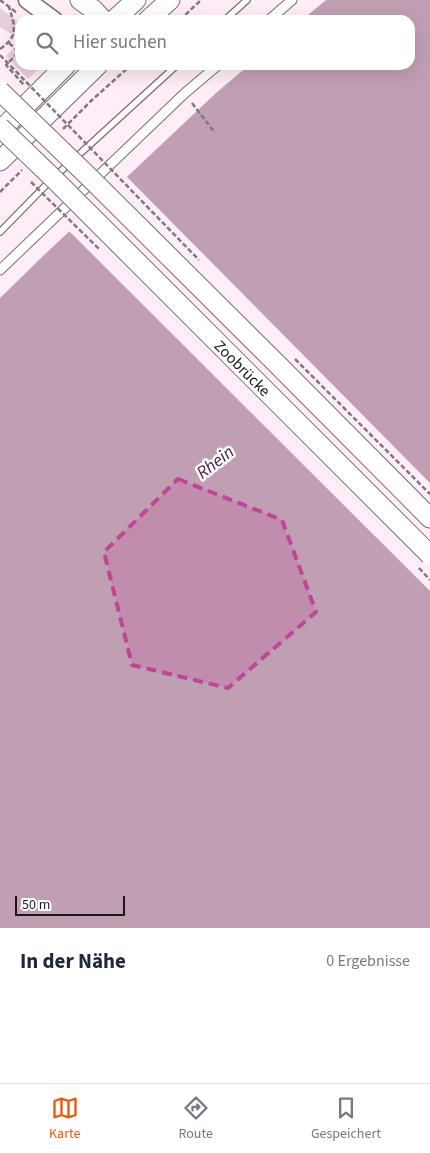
<!DOCTYPE html>
<html lang="de">
<meta charset="utf-8">
<style>
:root{--surface:#fff;--page:#f6f6f7;--text:#1f2937;--muted:#747a83;--line:#e0e1e3;--accent:#ea580c}
body{margin:0;font-family:"Source Sans 3",sans-serif;background:var(--page);color:var(--text)}
.scale{position:absolute;left:15px;bottom:12px;width:110px;box-sizing:border-box;padding-left:5px;border:2px solid #1d171b;border-top:0;font-size:14px;line-height:18px;white-space:nowrap;color:#1d171b;-webkit-text-stroke:4px #fff;paint-order:stroke}
.list{margin:0;padding:0;list-style:none}
h2{display:flex;justify-content:space-between;align-items:center;height:65px;margin:0;padding:0 20px;font-size:21px}
h2 small{font-size:16px;font-weight:400;color:var(--muted)}
.icon{flex:none;width:28px;height:28px;fill:none;stroke:currentColor;stroke-width:2;stroke-linecap:round;stroke-linejoin:round}
.map{position:relative;flex:none;width:430px;height:928px;overflow:hidden}
.search{position:absolute;background:var(--surface);box-shadow:0 5px 20px #0002;left:15px;right:15px;top:15px;height:55px;display:flex;align-items:center;gap:12px;box-sizing:border-box;padding:0 18px;border-radius:15px;color:var(--muted);font-size:19px}
.sheet{height:155px;background:var(--surface)}
nav{display:flex;justify-content:space-around;align-items:center;box-sizing:border-box;height:70px;border-top:1px solid var(--line);background:var(--surface);font-size:14px;color:var(--muted)}
nav a{display:grid;justify-items:center;gap:2px}
nav .on{color:var(--accent)}
.map>svg:first-child{display:block}
.green{fill:#e7cfdd}
.water{fill:#c19fb3}
.pier{fill:#ffedf7}
.lines{fill:none;stroke-linecap:round;stroke-linejoin:round}
.service-casing{stroke:#7c6d75;stroke-width:8}
.pedestrian-casing{stroke:#7c6d75;stroke-width:11}
.secondary-casing{stroke:#7c6d75;stroke-width:19}
.primary-casing{stroke:#7c6d75;stroke-width:21}
.trunk-casing{stroke:#7c6d75;stroke-width:21}
.path{stroke:#83787f;stroke-width:2.5;stroke-dasharray:5 2.5;stroke-linecap:butt}
.service{stroke:#fff;stroke-width:5.5}
.pedestrian{stroke:#fff;stroke-width:9}
.secondary{stroke:#fff;stroke-width:16}
.primary{stroke:#fff;stroke-width:19}
.trunk{stroke:#fff;stroke-width:19}
.trunk-bridge-casing{stroke:#7c6d75;stroke-width:21;stroke-linecap:butt}
.path-bridge{stroke:#83787f;stroke-width:2.5;stroke-dasharray:5 2.5;stroke-linecap:butt}
.trunk-bridge{stroke:#fff;stroke-width:19}
.marked{fill:#bf4597;fill-opacity:0.2;stroke:#bf4597;stroke-width:4;stroke-dasharray:10 6;stroke-linejoin:round}
.labels{text-anchor:middle;stroke-width:5;stroke-linejoin:round;paint-order:stroke}
.street-label{font-size:16px;fill:#1d171b;stroke:#fff}
.water-label{font-size:18px;font-style:italic;fill:#4f2340;stroke:#fff}
</style>
<div class="map">
<svg width="430" height="928" viewBox="0 0 430 928">
<rect width="100%" height="100%" fill="#ffedf7"/>
<g class="green">
<path d="M0 8 20 23V39L0 27Z"/>
<path d="M20 42V65H43L28 79 6 56Z"/>
</g>
<path class="water" d="M326 0H430V928H0V298L41 258 216 93 249 65H410V20H302Z"/>
<path class="pier" d="M125 175 430 483V591L67 229Z"/>
<g class="lines">
<defs>
<g id="service">
<path d="M225 20 247 0"/>
<path d="M0 232 50 181 177 65"/>
</g>
<g id="pedestrian">
<path d="M269 20 292 0"/>
<path d="M0 270 185 93 218 65"/>
</g>
<path id="secondary" d="M27 0 54 20"/>
<g id="primary">
<path d="M80 0 94 10 103 20"/>
<path d="M114 20 136 0"/>
<path d="M148 20 170 0"/>
<path d="M0 131 66 65"/>
<path d="M0 161 98 65"/>
</g>
<path id="trunk" d="M280 367 430 518"/>
</defs>
<use href="#service" class="service-casing"/>
<use href="#pedestrian" class="pedestrian-casing"/>
<use href="#secondary" class="secondary-casing"/>
<use href="#primary" class="primary-casing"/>
<use href="#trunk" class="trunk-casing"/>
<g class="path">
<path d="M0 0 17 13"/>
<path d="M180 20 201 0"/>
<path d="M9 43 19 52 6 65 24 85"/>
<path d="M0 49C19 36 15 27 9 7"/>
<path d="M192 103 215 133"/>
<path d="M63 129 92 100 131 65"/>
<path d="M0 192 22 170"/>
</g>
<use href="#service" class="service"/>
<use href="#pedestrian" class="pedestrian"/>
<use href="#secondary" class="secondary"/>
<use href="#primary" class="primary"/>
<use href="#trunk" class="trunk"/>
<defs>
<g id="trunk-bridge">
<path d="M0 91 89 177 280 367"/>
<path id="s1" d="M0 127 56 181 430 555"/>
</g>
</defs>
<use href="#trunk-bridge" class="trunk-bridge-casing"/>
<g class="path-bridge">
<path d="M0 55 199 260"/>
<path d="M31 182 100 250"/>
<path d="M295 359 430 494"/>
<path d="M419 568 430 580"/>
</g>
<use href="#trunk-bridge" class="trunk-bridge"/>
</g>
<path class="marked" d="M178 479 282 520 316 612 228 688 132 665 104 552Z"/>
<g class="labels">
<g class="street-label">
<text dy="6" stroke="none"><textPath href="#s1" startOffset="342">Zoobrücke</textPath></text>
</g>
<g class="water-label">
<text transform="translate(215 462) rotate(-38)" y="6">Rhein</text>
</g>
</g>
</svg>
<div class="scale">50 m</div>
<div class="search"><svg class="icon" aria-label="search" viewBox="0 0 24 24"><circle cx="10" cy="10" r="6"/><path d="M15 15l6 6"/></svg>Hier suchen</div>
</div>
<section class="sheet">
<h2>In der Nähe<small>0 Ergebnisse</small></h2>
<ul class="list">
</ul>
</section>
<nav>
<a class="on"><svg class="icon" aria-label="map" viewBox="0 0 24 24"><path d="M3 6l6-2 6 2 6-2v14l-6 2-6-2-6 2zM9 4v14M15 6v14"/></svg>Karte</a>
<a><svg class="icon" aria-label="directions" viewBox="0 0 24 24"><path d="M12 3l9 9-9 9-9-9zM9 14v-3h6M13 9l2 2-2 2"/></svg>Route</a>
<a><svg class="icon" aria-label="saved" viewBox="0 0 24 24"><path d="M7 4h10v16l-5-4-5 4z"/></svg>Gespeichert</a>
</nav>
